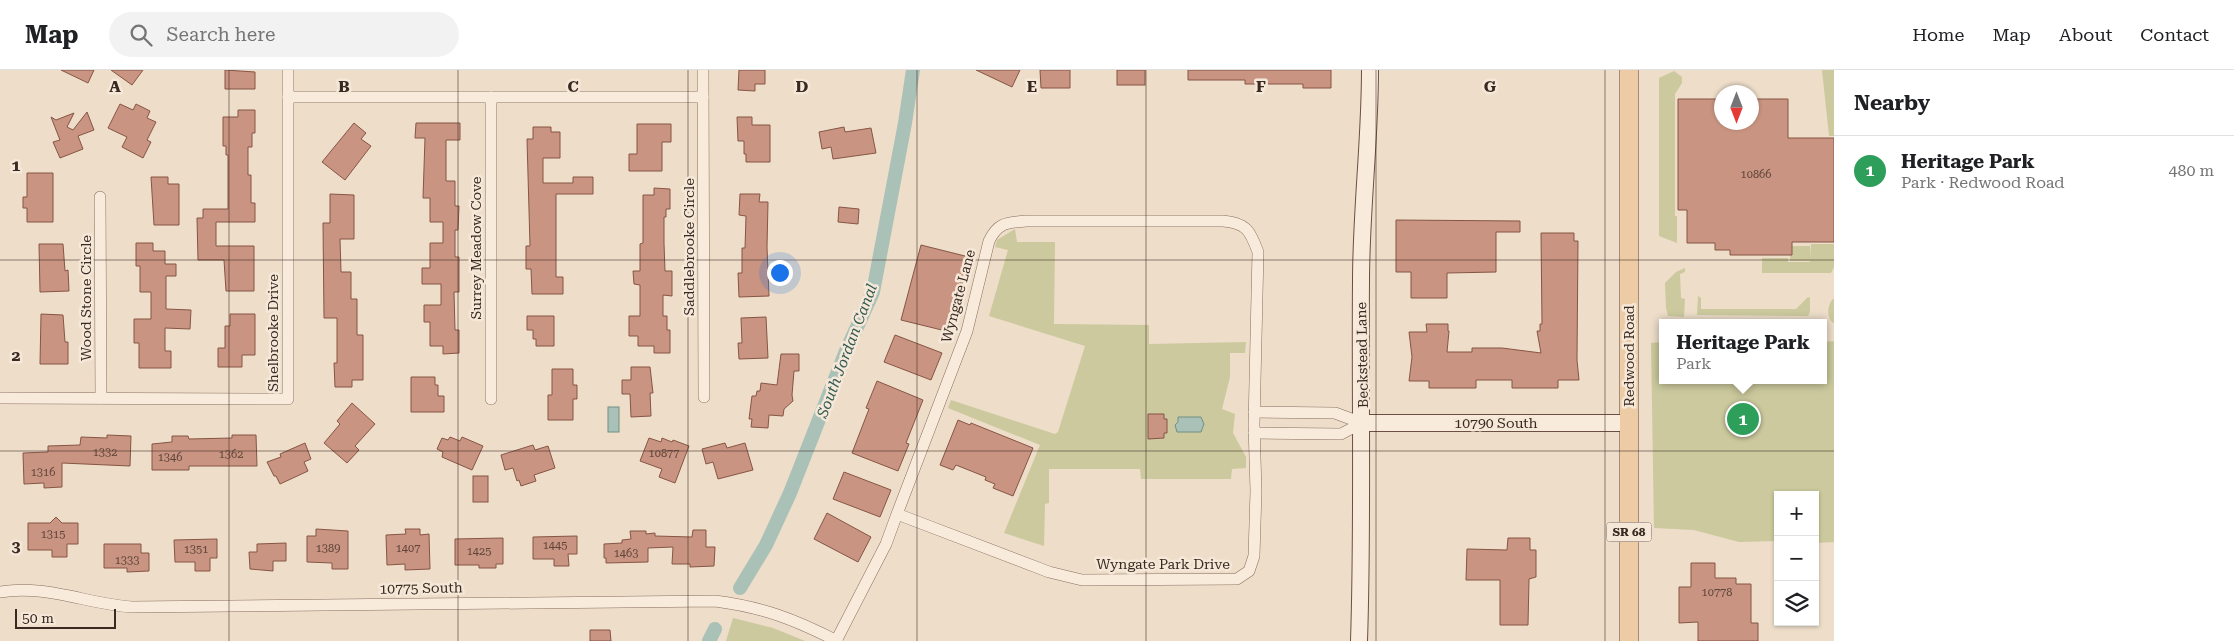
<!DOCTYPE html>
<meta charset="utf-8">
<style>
:root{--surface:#fff;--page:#f2f2f2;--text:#202124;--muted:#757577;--line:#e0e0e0;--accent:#7c3aed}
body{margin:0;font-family:"Roboto Serif",serif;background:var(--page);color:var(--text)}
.controls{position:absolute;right:15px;bottom:15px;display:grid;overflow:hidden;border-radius:0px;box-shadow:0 1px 4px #0004}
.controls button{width:45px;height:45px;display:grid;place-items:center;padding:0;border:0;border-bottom:1px solid var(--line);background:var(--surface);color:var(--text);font:25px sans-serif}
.compass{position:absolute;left:1714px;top:15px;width:45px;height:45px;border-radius:50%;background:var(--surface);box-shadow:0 1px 4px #0004;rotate:180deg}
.scale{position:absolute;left:15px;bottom:12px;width:101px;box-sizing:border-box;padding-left:5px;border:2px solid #3a2921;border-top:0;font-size:14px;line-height:18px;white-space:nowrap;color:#3a2921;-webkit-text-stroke:4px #f5e8d8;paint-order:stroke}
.you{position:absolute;left:779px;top:202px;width:18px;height:18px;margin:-12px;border:4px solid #fff;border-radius:50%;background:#1a73e8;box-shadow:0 0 0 8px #1a73e833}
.badge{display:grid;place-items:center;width:32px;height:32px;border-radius:50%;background:var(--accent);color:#fff;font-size:16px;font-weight:700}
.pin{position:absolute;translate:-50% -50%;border:2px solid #fff;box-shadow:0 1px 5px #0006}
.popup{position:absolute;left:1659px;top:249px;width:168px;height:65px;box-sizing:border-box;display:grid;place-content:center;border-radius:0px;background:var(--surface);filter:drop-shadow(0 1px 4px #0005);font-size:16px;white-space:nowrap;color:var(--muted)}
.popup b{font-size:19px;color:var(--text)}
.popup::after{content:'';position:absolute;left:50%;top:100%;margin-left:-10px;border:10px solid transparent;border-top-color:var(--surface)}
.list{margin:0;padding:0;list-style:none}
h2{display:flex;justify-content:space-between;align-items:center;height:65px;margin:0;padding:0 20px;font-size:21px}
h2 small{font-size:16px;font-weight:400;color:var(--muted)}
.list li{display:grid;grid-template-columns:32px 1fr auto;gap:15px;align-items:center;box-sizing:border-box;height:70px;padding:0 20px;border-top:1px solid var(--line)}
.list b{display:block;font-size:19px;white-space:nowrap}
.list p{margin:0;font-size:16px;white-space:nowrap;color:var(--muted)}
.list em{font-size:16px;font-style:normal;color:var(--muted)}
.icon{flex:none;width:28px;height:28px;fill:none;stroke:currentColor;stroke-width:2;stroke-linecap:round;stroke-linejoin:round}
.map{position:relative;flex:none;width:1834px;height:571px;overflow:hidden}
header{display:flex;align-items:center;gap:30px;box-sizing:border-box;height:70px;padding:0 25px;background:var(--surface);border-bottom:1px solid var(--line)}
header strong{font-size:24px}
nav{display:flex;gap:28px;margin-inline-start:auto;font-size:18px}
.search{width:350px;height:45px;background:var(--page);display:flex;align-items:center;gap:12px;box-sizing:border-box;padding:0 18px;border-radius:28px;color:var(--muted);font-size:19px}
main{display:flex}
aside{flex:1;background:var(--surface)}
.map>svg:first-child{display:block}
.green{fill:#cbc99d}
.water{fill:#aac1b7;stroke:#709083}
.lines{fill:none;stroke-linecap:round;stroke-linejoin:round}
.canal{stroke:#aac1b7;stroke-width:14}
.building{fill:#c99481;stroke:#875545}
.street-casing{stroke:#896e5e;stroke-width:12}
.secondary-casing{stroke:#6b5041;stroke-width:18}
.primary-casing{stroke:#573d32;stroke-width:19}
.street{stroke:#f8ebdc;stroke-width:11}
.secondary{stroke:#f8ebdc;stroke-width:16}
.primary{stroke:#edcba4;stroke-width:18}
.grid{fill:none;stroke:#3a2921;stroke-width:1;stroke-opacity:0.55}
.labels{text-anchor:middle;stroke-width:5;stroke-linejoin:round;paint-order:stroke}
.number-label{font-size:11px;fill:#5e4439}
.shield{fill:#f5e8d8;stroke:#726258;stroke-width:1}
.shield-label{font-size:12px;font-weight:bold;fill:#3a2921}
.street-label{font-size:14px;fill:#3a2921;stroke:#f5e8d8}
.water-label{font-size:15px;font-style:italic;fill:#315950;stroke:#f5e8d8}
.grid-label{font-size:16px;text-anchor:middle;font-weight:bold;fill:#3a2921;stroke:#f5e8d8;stroke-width:5;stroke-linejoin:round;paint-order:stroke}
</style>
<header>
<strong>Map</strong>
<div class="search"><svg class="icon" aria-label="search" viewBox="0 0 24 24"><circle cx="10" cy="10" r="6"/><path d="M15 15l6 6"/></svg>Search here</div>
<nav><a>Home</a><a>Map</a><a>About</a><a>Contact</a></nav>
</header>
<main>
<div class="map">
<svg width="1834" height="571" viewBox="0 0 1834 571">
<rect width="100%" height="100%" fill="#edddc9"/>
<g class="green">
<path d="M1822 0H1834V66H1829Z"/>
<path d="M1674 1 1682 7V13L1675 24V146H1677V173L1659 166V8Z"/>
<path d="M1015 159 1017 172H1055L1054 254 1149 255V274L1246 272 1245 283H1230V307L1222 339 1235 344 1233 363 1246 387V398L1232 399 1231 409H1141L1140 399H1049V433L1045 434 1044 476 1004 463 1040 375 948 338 951 330 1055 364 1058 362 1085 276 989 246 1008 180 995 177 997 170Z"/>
<path d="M1811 174H1834V197L1831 203H1762V188H1788V192H1810V191H1790V176H1810V189Z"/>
<path d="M1685 198V202L1680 204 1681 228 1685 229 1684 247 1668 246 1666 238 1665 213 1676 202Z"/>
<path d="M1698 226 1701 228V239H1796L1808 227 1810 228V242L1808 246 1697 245Z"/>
<path d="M1834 228V253H1833C1826 247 1827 234 1834 228Z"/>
<path d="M1701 249 1804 251 1801 253H1704Z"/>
<path d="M1834 271V472L1815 473V425H1778V471L1739 472 1694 460 1654 458 1651 273 1663 272V310H1823V272Z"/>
<path d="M733 548 773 558 805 571H726Z"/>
</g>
<g class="water">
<rect x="608" y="337" width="11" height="25"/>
<path d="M1178 347H1201L1204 354 1201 362H1177L1175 355 1178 352Z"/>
</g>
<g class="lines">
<g class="canal">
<path d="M740 518 766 475 790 423 846 281 873 222 905 53 913 0"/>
<path d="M709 571 715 559"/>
</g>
</g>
<g class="building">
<path d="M61 0H94L88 13Z"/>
<path d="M111 0H143L132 15Z"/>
<path d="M225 0 255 2V19H225Z"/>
<path d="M739 0H765V14H755V21L738 20Z"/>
<path d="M976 0H1020L1012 17Z"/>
<path d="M1040 0H1070V18H1041Z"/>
<rect x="1117" y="0" width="28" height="15"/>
<path d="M1188 0H1331V18H1303V14H1245V10H1188Z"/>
<path d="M1678 29H1722V52H1752V29H1788V68H1834V172H1792V185H1730V180H1715V173H1687V140H1678Z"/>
<path d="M120 34 133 40 136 34 150 41 147 48 156 52 147 70 151 72 143 88 122 77 127 67 108 58Z"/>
<path d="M238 40H255V63H252V77H248V105H251V133H255V152H216V176H254V221H226L224 190H198L197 148H203V139H228V85H226V76H223V47H238Z"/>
<path d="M87 42 94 60 78 66 83 79 60 88 53 72 60 70 51 47 56 50 74 43 67 57 73 60Z"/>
<path d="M737 47H752V55H770V92H746V84H744V71H738Z"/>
<path d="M354 53 366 63 361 69 371 76 345 110 322 92Z"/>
<path d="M416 53H460V70H446V111H455V136H459L458 160H455V187H459V222H454L455 260H459V283L443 284V276H430V252H424V235H441V214H422V198H430V173H443V152H430V128H423L425 68H415Z"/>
<path d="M637 54H671V72H662V101H629V84H637Z"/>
<path d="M533 57H551V62H560V88H543V113H573V107H593V124H556V207H563V224H532L531 199H526V176H530L527 69H533Z"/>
<path d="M844 57 845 62 871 58 876 83 833 89 831 77 822 79 819 62Z"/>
<path d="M27 103H53V152H27V138H23V127H27Z"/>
<path d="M151 107H168V114H179V155H154Z"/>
<path d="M654 118 670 119V139H666V147H664V173L665 201H672V226L663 225V246H667V260H670V283H654V276H638V266H629V246H640V215L634 214 633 201H640V174L643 173V125H654Z"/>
<path d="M330 124 354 125V169H340L341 202H351V229H357V265H363V310H352V317H335L334 293H337V248H324L323 153H330Z"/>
<path d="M740 124H760L759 132H768L767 177 769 226 739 227 738 203H742V178H745L746 146 739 145Z"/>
<path d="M839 137 859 139 858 154 838 152Z"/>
<path d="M1396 150 1520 151V162H1496V202L1447 203V228H1411V202H1396Z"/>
<path d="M1541 163H1574V171H1578L1577 290 1579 310H1558V318H1512V310H1476V318H1429V311H1409L1412 287 1409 262H1427L1426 254H1448V261H1449L1447 282H1472V278H1502L1541 283 1537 261H1540V254H1542Z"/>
<path d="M136 173H153V181H165V194H176V206H166V239L191 240 190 259 165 258V281H171V298H139V273H134V249H151V222H140V196H136Z"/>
<path d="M39 174H63L65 201 68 200 69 221 40 222Z"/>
<path d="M921 175 969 187 950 262 901 250Z"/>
<path d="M41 244 63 245 65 272H68V294H40Z"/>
<path d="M230 244H255V285H242V297H218V278H225V256H230Z"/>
<path d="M527 246H554V276H536V269H533V260H527Z"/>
<path d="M766 247 768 288 739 289 738 273H742L741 248Z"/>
<path d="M895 265 942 283 931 310 884 292Z"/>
<path d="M781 284H799V301H794L792 325 793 331 784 339 783 346 769 345 768 358 751 357 752 349H749L752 326H756L757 321H760L761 313 777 315Z"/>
<path d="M631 297H650L653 323H650L651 346 631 347 630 324H622V310H631Z"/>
<path d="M552 299H573V315H577V329H573V350H548V325H552Z"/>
<path d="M411 307H435V315H438V326H444V342H411Z"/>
<path d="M877 311 923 330 906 373 909 374 898 401 852 383 869 339 866 338Z"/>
<path d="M352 333 375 354 355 376 359 380 347 393 324 373 340 354 337 351Z"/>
<path d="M1148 344H1164V349H1167V363H1164V368L1148 369Z"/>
<path d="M958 350 970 355 971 353 1033 378 1013 426 993 418 995 414 985 410 986 407 956 395 953 400 940 395Z"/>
<path d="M107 365 131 366 130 396 62 393V417L44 418V413L24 414 23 383 48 382V376L80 375 81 367 107 368Z"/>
<path d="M232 365H256L257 396H189V400H152V374L172 372V366H188L189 369 232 368Z"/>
<path d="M450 367 460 371 462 367 483 376 472 400 442 387 443 382 437 379 442 368 448 370Z"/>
<path d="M649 368 661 372 662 368 672 372 673 370 689 376 675 413 659 407 662 399 640 391Z"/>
<path d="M305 373 311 389 304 392 308 401 280 414 276 406H274L267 392 281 387 280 384Z"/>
<path d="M725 373 727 378 745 373 753 400 718 409 713 392 706 394 702 379Z"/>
<path d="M533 375 535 380 548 376 555 398 534 405 536 411 521 416 519 410 517 411 513 398 505 400 501 385Z"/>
<path d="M844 402 891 420 880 447 833 429Z"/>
<rect x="473" y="406" width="15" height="26"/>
<path d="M827 443 871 467 858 492 814 469Z"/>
<path d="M56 447 62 453H78V474H67V487H52V480H28V453H50Z"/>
<path d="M316 459 348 461V499H332V493L307 492V466H316Z"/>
<path d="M405 459H420V465L429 464 430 499 405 500V494L387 495 386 465 406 464Z"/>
<path d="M693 460H706V477H715L714 496 690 497V494H672L673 477 648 478V492L606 493V488H604V474L622 473V470L631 469 630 461H646V464L655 463V466L692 467Z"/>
<path d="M577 466V484H568L569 496H554V489H533V467Z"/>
<path d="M503 468V494H496V498H479V495H455V469Z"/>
<path d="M1508 468H1530V480H1536V507L1529 509 1528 555H1500V510H1466L1467 479 1507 480Z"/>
<path d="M217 469V488H210V501H195V492H175L174 470Z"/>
<path d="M286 473V491H273V501L250 499 249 482H257V474Z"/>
<path d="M104 474H141V483H149V501L127 502V498H104Z"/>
<path d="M1691 493H1715V508H1736V514H1751V553H1758V571H1698V552L1679 553V517H1691Z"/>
<path d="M590 560H610L611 571H590Z"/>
</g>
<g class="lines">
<defs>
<g id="street">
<path d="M703 0 704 327"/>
<path d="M288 27H703"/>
<path d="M491 27V329"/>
<path d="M100 127 101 328"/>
<path d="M0 328 288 329V0"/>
<path d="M1254 342 1335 343 1362 353"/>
<path d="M1254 363 1341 364 1362 353"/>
<path d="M0 522C44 514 88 534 132 537L715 531C762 537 794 549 837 571"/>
<path d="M836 571 886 474 897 444 967 261 989 171C998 152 1007 153 1026 151H1223C1246 153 1250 160 1258 182L1254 355 1256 421 1254 486 1249 501 1237 509 1082 510 1049 502 897 444"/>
</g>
<g id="secondary">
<path d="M1362 353H1629"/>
<path d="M1359 571C1363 451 1360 332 1361 212 1361 141 1370 71 1370 0"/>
</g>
<path id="primary" d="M1629 0V571"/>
</defs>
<use href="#street" class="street-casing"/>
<use href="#secondary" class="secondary-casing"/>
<use href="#primary" class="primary-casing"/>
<use href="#street" class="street"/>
<use href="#secondary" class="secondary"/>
<use href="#primary" class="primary"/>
</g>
<path class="grid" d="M229 0V571M458 0V571M688 0V571M917 0V571M1146 0V571M1376 0V571M1605 0V571M0 190H1834M0 381H1834"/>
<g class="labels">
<g class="number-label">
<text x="1756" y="108">10866</text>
<text x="105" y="386">1332</text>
<text x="664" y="387">10877</text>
<text x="231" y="388">1362</text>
<text x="170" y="391">1346</text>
<text x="43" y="406">1316</text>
<text x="53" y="468">1315</text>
<text x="555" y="479">1445</text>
<text x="328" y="482">1389</text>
<text x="408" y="482">1407</text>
<text x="196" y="483">1351</text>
<text x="479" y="485">1425</text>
<text x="626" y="487">1463</text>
<text x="127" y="494">1333</text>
<text x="1717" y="526">10778</text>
</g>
<rect class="shield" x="1606.5" y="452.5" width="45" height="19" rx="4"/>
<g class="shield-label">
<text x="1629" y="466">SR 68</text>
</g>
<g class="street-label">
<text transform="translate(689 177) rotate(-90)" y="5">Saddlebrooke Circle</text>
<text transform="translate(476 178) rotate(-90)" y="5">Surrey Meadow Cove</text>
<text transform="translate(958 226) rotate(-75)" y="5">Wyngate Lane</text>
<text transform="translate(86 228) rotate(-90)" y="5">Wood Stone Circle</text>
<text transform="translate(273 263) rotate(-90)" y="5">Shelbrooke Drive</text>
<text transform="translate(1362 285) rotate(-91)" y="5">Beckstead Lane</text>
<text transform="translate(1629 286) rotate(-90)" y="5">Redwood Road</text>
<text x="1496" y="358">10790 South</text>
<text x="1163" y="499">Wyngate Park Drive</text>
<text transform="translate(421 518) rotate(-1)" y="5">10775 South</text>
</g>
<g class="water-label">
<text transform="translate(847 281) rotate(-69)" y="5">South Jordan Canal</text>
</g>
</g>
<g class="grid-label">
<text x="115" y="22">A</text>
<text x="344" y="22">B</text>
<text x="573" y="22">C</text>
<text x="802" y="22">D</text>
<text x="1032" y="22">E</text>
<text x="1261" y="22">F</text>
<text x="1490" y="22">G</text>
<text x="16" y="101">1</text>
<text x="16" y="291">2</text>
<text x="16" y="482">3</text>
</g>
</svg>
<div class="controls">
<button>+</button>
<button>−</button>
<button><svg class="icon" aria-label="layers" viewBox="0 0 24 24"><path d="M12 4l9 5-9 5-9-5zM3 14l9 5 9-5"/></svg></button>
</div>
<svg class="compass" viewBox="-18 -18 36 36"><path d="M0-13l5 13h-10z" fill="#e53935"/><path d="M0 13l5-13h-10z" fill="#757577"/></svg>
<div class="scale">50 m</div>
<div class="you"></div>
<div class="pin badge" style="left:1743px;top:349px;background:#2e9e5b">1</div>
<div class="popup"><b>Heritage Park</b>Park</div>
</div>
<aside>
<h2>Nearby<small></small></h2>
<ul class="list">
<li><span class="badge" style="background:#2e9e5b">1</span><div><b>Heritage Park</b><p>Park · Redwood Road</p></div><em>480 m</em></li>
</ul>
</aside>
</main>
